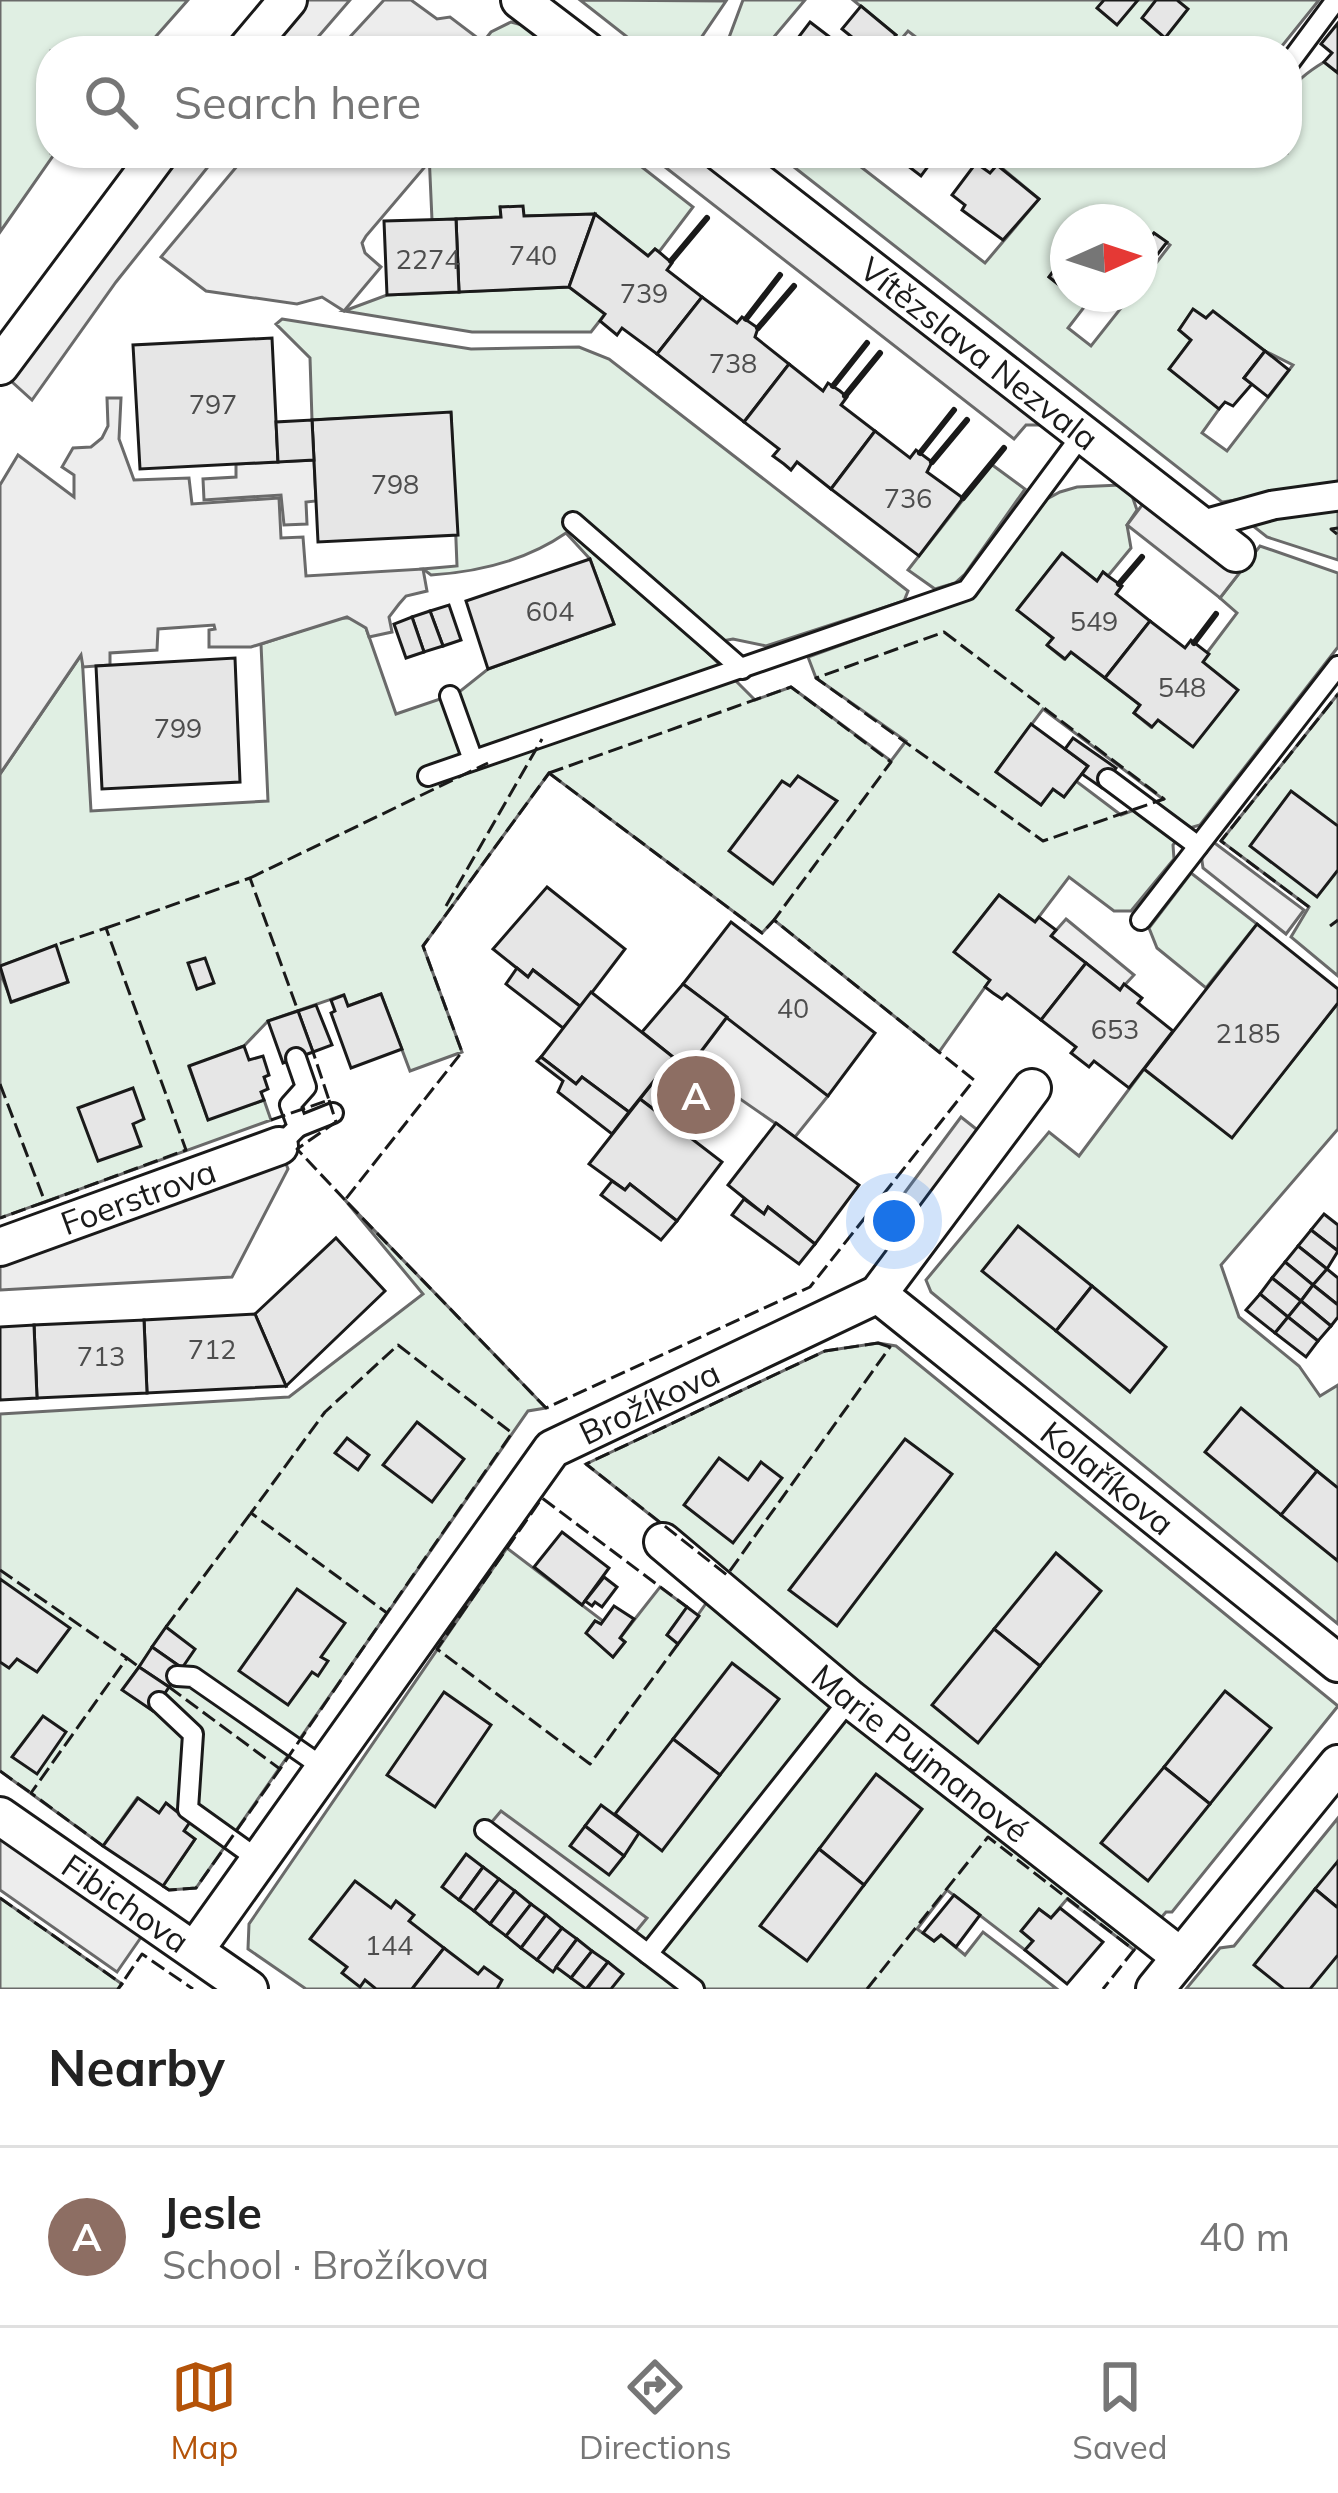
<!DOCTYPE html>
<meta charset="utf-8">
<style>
:root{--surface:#fff;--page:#f6f6f6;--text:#222;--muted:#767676;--line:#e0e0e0;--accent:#b45309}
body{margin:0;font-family:Mulish,sans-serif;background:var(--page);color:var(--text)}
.compass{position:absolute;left:1050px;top:204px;width:108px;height:108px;border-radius:50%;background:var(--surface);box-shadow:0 3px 9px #0004;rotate:87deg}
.you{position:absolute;left:894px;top:1221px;width:42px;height:42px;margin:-30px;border:9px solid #fff;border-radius:50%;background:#1a73e8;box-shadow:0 0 0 18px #1a73e833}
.badge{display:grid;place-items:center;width:78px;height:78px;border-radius:50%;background:var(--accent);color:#fff;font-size:39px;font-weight:700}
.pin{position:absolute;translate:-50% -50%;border:6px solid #fff;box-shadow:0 3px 12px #0006}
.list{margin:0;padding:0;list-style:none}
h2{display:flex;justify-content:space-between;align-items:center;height:156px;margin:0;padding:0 48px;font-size:51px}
h2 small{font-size:39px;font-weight:400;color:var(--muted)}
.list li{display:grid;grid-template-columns:78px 1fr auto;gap:36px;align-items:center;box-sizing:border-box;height:180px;padding:0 48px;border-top:3px solid var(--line)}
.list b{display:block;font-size:45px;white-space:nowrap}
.list p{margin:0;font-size:39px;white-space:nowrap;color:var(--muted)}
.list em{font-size:39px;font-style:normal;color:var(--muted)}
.icon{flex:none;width:66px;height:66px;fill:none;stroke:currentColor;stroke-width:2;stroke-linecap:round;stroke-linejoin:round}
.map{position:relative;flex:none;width:1338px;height:1989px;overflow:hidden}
.search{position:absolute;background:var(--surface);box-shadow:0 3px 9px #0004;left:36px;right:36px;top:36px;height:132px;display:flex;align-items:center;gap:30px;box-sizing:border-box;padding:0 42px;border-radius:48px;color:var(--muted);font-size:45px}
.sheet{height:336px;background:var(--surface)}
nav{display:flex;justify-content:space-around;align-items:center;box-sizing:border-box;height:168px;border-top:3px solid var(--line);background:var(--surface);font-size:33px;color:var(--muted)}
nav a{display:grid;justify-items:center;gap:6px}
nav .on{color:var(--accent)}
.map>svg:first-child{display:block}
.green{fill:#e0efe3;stroke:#6a6a6a;stroke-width:3;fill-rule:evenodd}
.parking{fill:#ededed;stroke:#6a6a6a;stroke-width:3}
.building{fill:#e6e6e6;stroke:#1a1a1a;stroke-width:3}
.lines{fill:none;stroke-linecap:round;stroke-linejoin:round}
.service-casing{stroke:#1a1a1a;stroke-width:24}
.pedestrian-casing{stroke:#1a1a1a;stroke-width:33}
.minor-casing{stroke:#1a1a1a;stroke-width:42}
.service{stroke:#fff;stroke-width:18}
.pedestrian{stroke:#fff;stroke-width:27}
.minor{stroke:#fff;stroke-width:36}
.fence{stroke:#1a1a1a;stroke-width:3;stroke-dasharray:15 6;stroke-linecap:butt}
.wall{stroke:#1a1a1a;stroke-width:6}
.labels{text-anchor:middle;stroke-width:9;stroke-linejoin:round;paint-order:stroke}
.number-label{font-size:27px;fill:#4d4d4d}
.street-label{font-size:33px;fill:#1a1a1a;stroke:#fff}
</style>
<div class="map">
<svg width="1338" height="1989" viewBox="0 0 1338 1989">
<rect width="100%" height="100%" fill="#fff"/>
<g class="green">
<path d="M0 0H188L143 51H51V153H55L0 232Z"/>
<path d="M580 0 726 1 699 41 713 51H645Z"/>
<path d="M743 0H805L762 51H724Z"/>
<path d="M853 0H1319L1278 51H934L908 31 891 51H883L896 35Z"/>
<path d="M511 22 526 26 560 51H476L491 32Z"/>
<path d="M1324 62 1338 73V485L1222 502 776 153H843L985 263 1039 199 984 153H1287C1287 102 1276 91 1324 62ZM1068 222H1140V250L1154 233 1170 245 1140 284V294H1132L1091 346 1068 328 1085 306 1049 277 1064 257 1054 249 1068 230ZM1193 310 1206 318 1213 312 1265 351 1293 365 1227 451 1202 433 1219 409 1170 369 1191 340 1179 330Z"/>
<path d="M429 153H624L693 207 659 252 655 249 648 256 594 214 524 216 501 207V217L432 220Z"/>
<path d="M569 287 605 314 591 332H472L344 311 387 295Z"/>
<path d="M282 319 471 349 579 347 609 359 908 591 904 601 766 646 733 639 700 645 755 700 791 687 891 761 906 741 816 678 808 657 968 599 1047 499 1060 492 1077 487 1120 485 1130 490 1137 510 1127 525 1131 548 1108 576 1103 572 1097 581 1061 554 1018 610 1053 638 1048 646 1064 659 1071 652 1140 705 1134 713 1151 727 1237 613 1220 598 1260 546 1338 573V647L1200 825 1186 829 1173 845 1174 859 1131 911H1114L1069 877 1035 922 999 895 955 952 990 980 939 1052 774 920 762 933 549 773 423 946 462 1052 410 1071 381 994 348 1006 343 995 268 1021 244 1046 189 1067 208 1119 264 1100 271 1120 0 1218V972L12 1002 68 982 55 946 0 966V774L82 654 91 811 268 801 261 644 340 618H354L366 628 396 714 458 693 488 669 614 624 590 559 566 533C527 560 477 572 431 575L423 569 457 566 451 413 312 420 310 358 276 324ZM1043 709 1163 799 1121 815 1076 781 1064 797 1053 789 1041 805 996 772Z"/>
<path d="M991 464 1025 489 965 574 955 583 935 589 908 570Z"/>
<path d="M1338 501V560L1267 537 1248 522Z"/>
<path d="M1338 694V976L1291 937 1309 907 1221 841Z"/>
<path d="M1191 873 1257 924 1206 988 1157 948 1149 928Z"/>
<path d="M1338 1003V1129L1221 1265 1239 1317 1299 1366 1320 1396 1338 1385V1624L931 1292 926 1280 1049 1132 1079 1156 1144 1069 1232 1137Z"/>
<path d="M345 1200 546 1408 528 1411 196 1888 169 1890 163 1886 195 1839 184 1831 189 1822 167 1804 159 1813 137 1798 103 1846 0 1771V1414L289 1397 423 1294ZM166 1628 194 1649 153 1711 123 1690Z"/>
<path d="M878 1343 896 1346 1338 1706 1172 1912H1166L1134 1950 1067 1899 1051 1918 1039 1909 1022 1931 1033 1941 1025 1950 947 1890 917 1929 934 1941 941 1935 965 1955 983 1932 1057 1989H306L248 1949 249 1924 507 1548 603 1621 601 1624 595 1621 587 1633 613 1657 625 1642 620 1638 660 1587 687 1607 667 1635 678 1643 726 1575 586 1464 825 1351Z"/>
<path d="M1338 1818V1989H1186L1220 1948 1234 1946Z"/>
<path d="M0 1898 122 1984 118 1989H0Z"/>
</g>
<g class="parking">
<path d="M288 0H350L306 51H245Z"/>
<path d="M384 0H411L437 19 450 17 483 42 476 51H337Z"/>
<path d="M159 153H219L116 282 32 400 0 371Z"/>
<path d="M248 153H429V162L366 236 362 243 365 253 381 267 344 311 322 297 297 304 206 291 161 257Z"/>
<path d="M647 153H721L1051 408 1039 425H1026L1014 439Z"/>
<path d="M107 398H121L119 439 134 480 189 478 192 504 279 498 281 538 303 537 306 576 423 569 427 591 406 596 399 604 389 617 392 632 369 637 366 628 347 617 251 647H209V630L215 629 214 625 158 629 157 650 110 653V665L83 667 81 655 0 774V485L18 455 74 497V475L62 467 73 448 91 447 102 438 108 426Z"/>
<path d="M314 460 316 501 306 502 307 524 284 525 281 495 204 500 203 479 236 477V464Z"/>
<path d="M1155 488 1248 562 1220 598 1127 525Z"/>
<path d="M1212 841 1304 910 1286 934 1203 868 1201 854Z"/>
<path d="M1066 919 1134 975 1120 990 1051 936Z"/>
<path d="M727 1017 828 1096 795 1137 691 1065Z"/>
<path d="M961 1117 994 1143 932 1223 900 1199Z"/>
<path d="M274 1133 288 1169 232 1277 0 1290V1228Z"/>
<path d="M501 1811 647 1918 629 1940 485 1830Z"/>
<path d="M0 1835 144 1933 117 1972 0 1890Z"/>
</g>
<g class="building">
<path d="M1104 0H1138L1117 25 1097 8Z"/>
<path d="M1156 0H1177L1188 9 1165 38 1142 18Z"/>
<path d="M861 6 896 35 883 51H869L842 29Z"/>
<path d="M810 22 848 51H788Z"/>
<path d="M1338 23V73L1324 62 1332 53 1321 44Z"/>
<path d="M891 153H938L921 176Z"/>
<path d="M976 163 990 173 997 165 1039 199 1003 240 962 210 965 205 952 195Z"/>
<path d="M523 206 524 216 595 214 569 287 459 292 456 219 501 217 500 207Z"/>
<path d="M595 214 648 256 655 249 659 252 672 263 667 270 702 297 657 354 622 328 617 335 600 321 605 314 569 287Z"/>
<path d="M456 219 459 292 387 295 384 221Z"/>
<path d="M1068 230V292L1049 277 1064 257 1054 249Z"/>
<path d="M1154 233 1167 242 1150 264 1140 257V250Z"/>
<path d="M702 297 737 323 742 317 758 328 755 337 789 364 744 422 657 354Z"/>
<path d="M1193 309 1206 318 1213 311 1265 351 1244 378 1252 384 1233 406 1225 402 1219 409 1169 369 1191 340 1179 330Z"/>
<path d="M272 338 278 462 140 469 133 345Z"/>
<path d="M1265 351 1289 370 1268 397 1244 378Z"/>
<path d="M789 364 823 391 828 383 840 391 847 397 841 405 875 431 831 489 797 462 791 470 784 464 773 456 779 449 744 422Z"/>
<path d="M451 412 458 535 318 542 312 420Z"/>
<path d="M312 420 314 460 278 462 276 422Z"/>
<path d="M875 431 910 458 916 450 932 462 927 472 963 498 919 556 831 489Z"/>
<path d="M1062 553 1097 581 1103 572 1108 576 1122 586 1116 594 1150 621 1105 678 1071 652 1065 659 1047 645 1053 638 1017 610Z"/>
<path d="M590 559 614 624 488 669 466 601Z"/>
<path d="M449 605 461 640 443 646 430 611Z"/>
<path d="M430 611 443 646 424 652 412 617Z"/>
<path d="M412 617 424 652 406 658 394 624Z"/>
<path d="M1150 621 1185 648 1191 640 1209 654 1203 662 1238 690 1193 747 1158 720 1152 727 1134 713 1140 705 1105 678Z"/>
<path d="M235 658 240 782 102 789 96 666Z"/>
<path d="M1031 724 1088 766 1064 797 1053 789 1041 805 996 772Z"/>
<path d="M1073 738 1116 768 1102 788 1082 774 1088 766 1065 749Z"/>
<path d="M798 776 837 801 773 884 729 851 782 781 790 786Z"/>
<path d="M1291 791 1338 826V870L1317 897 1250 846Z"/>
<path d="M547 887 625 949 581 1007 533 970 528 977 493 949Z"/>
<path d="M999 895 1035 922 1039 917 1048 924 1056 930 1051 936 1086 963 1041 1020 1007 994 1002 999 993 993 985 987 990 980 954 952Z"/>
<path d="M731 922 875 1033 828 1096 683 984Z"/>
<path d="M1257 924 1338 989V1003L1232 1138 1144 1069Z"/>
<path d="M56 945 68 982 11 1002 0 966Z"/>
<path d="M205 958 214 983 197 989 188 963Z"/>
<path d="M1086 963 1120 990 1124 984 1142 998 1138 1003 1173 1031 1129 1088 1094 1061 1089 1067 1071 1053 1076 1047 1041 1020Z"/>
<path d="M517 968 528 977 533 970 581 1007 563 1028 506 984Z"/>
<path d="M683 984 727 1017 656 1111 640 1099 673 1057 642 1032Z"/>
<path d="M591 992 673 1057 629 1112 582 1077 576 1084 541 1057Z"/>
<path d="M381 994 402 1049 351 1068 331 1013 335 1011 331 1000 344 995 348 1006Z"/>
<path d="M316 1005 332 1045 313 1052 298 1011Z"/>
<path d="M298 1011 313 1052 283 1063 268 1021Z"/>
<path d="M244 1046 249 1060 263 1056 269 1075 264 1077 268 1089 261 1092 264 1100 208 1120 189 1066Z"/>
<path d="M541 1057 576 1084 582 1077 629 1112 612 1134 558 1092 563 1081 537 1061Z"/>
<path d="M133 1088 144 1119 133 1124 141 1146 98 1161 78 1108Z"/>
<path d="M640 1099 722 1162 677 1221 630 1184 625 1190 589 1164Z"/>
<path d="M776 1123 859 1185 815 1244 768 1207 764 1214 728 1185Z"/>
<path d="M612 1181 625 1190 630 1184 677 1221 661 1240 601 1195Z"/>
<path d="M744 1199 764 1214 768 1207 815 1244 799 1264 732 1215Z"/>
<path d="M1324 1214 1338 1225V1251L1311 1230Z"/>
<path d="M1018 1226 1092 1286 1056 1331 982 1271Z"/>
<path d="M1311 1230 1338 1251 1327 1269 1298 1246Z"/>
<path d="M336 1238 385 1291 286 1386 255 1314Z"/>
<path d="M1298 1246 1327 1269 1313 1285 1285 1262Z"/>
<path d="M1285 1262 1313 1285 1301 1301 1272 1278Z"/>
<path d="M1327 1269 1338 1278V1305L1313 1285Z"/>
<path d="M1272 1278 1301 1301 1288 1317 1260 1294Z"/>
<path d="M1313 1285 1338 1305V1317L1331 1326 1301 1301Z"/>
<path d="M1092 1286 1166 1347 1130 1392 1056 1331Z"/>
<path d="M1260 1294 1288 1317 1275 1333 1246 1310Z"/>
<path d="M1301 1301 1331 1326 1318 1341 1288 1317Z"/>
<path d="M255 1314 286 1386 147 1393 144 1320Z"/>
<path d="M1288 1317 1318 1341 1306 1357 1275 1333Z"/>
<path d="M144 1320 147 1393 37 1398 34 1325Z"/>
<path d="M34 1325 37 1398 0 1400V1327Z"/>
<path d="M1241 1408 1317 1471 1281 1515 1205 1452Z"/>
<path d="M417 1422 464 1459 432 1502 383 1465Z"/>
<path d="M347 1438 369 1455 358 1470 335 1453Z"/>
<path d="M905 1439 952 1474 837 1626 789 1590Z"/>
<path d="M719 1458 748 1480 761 1462 782 1478 733 1543 684 1505Z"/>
<path d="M1317 1471 1338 1488V1561L1281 1515Z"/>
<path d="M562 1532 609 1568 582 1605 534 1567Z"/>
<path d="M1056 1553 1101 1591 1040 1666 994 1629Z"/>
<path d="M604 1577 617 1587 602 1607 595 1602 592 1606 585 1601Z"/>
<path d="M0 1579 70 1628 37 1672 17 1659 9 1668 0 1662Z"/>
<path d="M297 1589 345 1623 321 1657 328 1661 318 1676 312 1672 288 1705 239 1671Z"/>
<path d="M614 1606 634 1619 620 1638 625 1642 613 1657 586 1633 595 1621 601 1624Z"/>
<path d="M687 1607 699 1616 678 1644 667 1635Z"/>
<path d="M166 1627 195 1649 182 1668 152 1647Z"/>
<path d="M994 1629 1040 1666 978 1743 932 1705Z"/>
<path d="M152 1647 182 1668 169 1687 139 1667Z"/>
<path d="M732 1663 779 1699 720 1775 673 1739Z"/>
<path d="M139 1667 169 1687 153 1711 122 1690Z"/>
<path d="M1225 1691 1271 1728 1210 1804 1164 1767Z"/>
<path d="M444 1692 491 1725 435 1807 387 1775Z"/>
<path d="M43 1716 66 1732 37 1774 12 1757Z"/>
<path d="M673 1739 720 1775 662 1851 615 1814Z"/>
<path d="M1164 1767 1210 1804 1148 1881 1101 1843Z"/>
<path d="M876 1774 922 1809 864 1885 819 1849Z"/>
<path d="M138 1798 159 1813 166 1803 190 1822 184 1831 195 1839 163 1886 103 1846Z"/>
<path d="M601 1805 639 1833 624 1856 585 1826Z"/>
<path d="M585 1826 624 1856 609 1875 570 1846Z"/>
<path d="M819 1849 864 1885 807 1961 760 1926Z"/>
<path d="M466 1854 483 1867 459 1900 442 1887Z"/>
<path d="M1338 1861V1908L1315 1889Z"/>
<path d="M483 1867 499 1879 474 1911 459 1900Z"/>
<path d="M499 1879 515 1891 490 1924 474 1911Z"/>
<path d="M355 1881 391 1908 396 1901 414 1915 409 1921 444 1948 412 1989H376L365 1980 360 1987 342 1973 347 1967 310 1939Z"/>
<path d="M1315 1889 1338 1908V1955L1310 1989H1284L1254 1965Z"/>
<path d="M515 1891 531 1904 506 1936 490 1924Z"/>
<path d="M954 1895 980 1915 956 1947 941 1935 934 1941 923 1933Z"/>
<path d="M531 1904 546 1915 521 1948 506 1936Z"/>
<path d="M1060 1908 1103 1942 1067 1984 1025 1950 1033 1941 1021 1931 1039 1909 1051 1918Z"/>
<path d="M546 1915 562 1928 537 1960 521 1948Z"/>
<path d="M562 1928 577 1939 553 1972 537 1960Z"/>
<path d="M577 1939 592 1951 571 1978 556 1967Z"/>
<path d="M444 1948 478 1974 484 1967 502 1980 497 1989H412Z"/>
<path d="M592 1951 608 1962 586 1989 571 1978Z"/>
<path d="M608 1962 623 1974 611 1989H587Z"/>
</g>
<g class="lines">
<defs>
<g id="service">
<path d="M1287 66 1336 0"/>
<path d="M573 522 742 669"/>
<path d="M450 696 473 760"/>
<path d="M428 776 967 590 1084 432"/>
<path d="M1108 779 1198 846"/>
<path d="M1141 920 1338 666"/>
<path d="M298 1127 333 1113"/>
<path d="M279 1146 298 1127 290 1105 306 1087 296 1058"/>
<path d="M177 1676 193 1677 324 1768"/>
<path d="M159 1702 193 1734 188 1809 259 1860"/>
<path d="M485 1830 694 1989"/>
<path d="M648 1954 850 1699"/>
</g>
<path id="pedestrian" d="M1201 525 1273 505 1338 496"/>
<g id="minor">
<path d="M520 0 587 51"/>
<path d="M245 51 288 0"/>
<path id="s1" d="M721 153 1236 553"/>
<path d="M0 366 159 153"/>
<path id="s2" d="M0 1247 279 1146"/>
<path id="s3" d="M878 1294 1338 1663"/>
<path id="s4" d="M663 1542 850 1699 1181 1957"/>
<path id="s5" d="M0 1816 249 1989"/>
<path id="s6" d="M195 1950 552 1449 878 1294 1032 1088"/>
<path d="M1155 1989 1338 1764"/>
</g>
</defs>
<use href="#service" class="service-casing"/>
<use href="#pedestrian" class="pedestrian-casing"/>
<use href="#minor" class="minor-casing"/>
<use href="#service" class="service"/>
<use href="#pedestrian" class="pedestrian"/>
<use href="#minor" class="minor"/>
<g class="fence">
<path d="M1338 528 1331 529 1338 535"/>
<path d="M944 632 1164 799 1043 841 816 678Z"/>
<path d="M549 773 762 933 774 920 974 1080 810 1287 546 1408 345 1200 462 1052 423 946Z"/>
<path d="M549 773 791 687 891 762 774 920"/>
<path d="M250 878 488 763"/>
<path d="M446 906 542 739"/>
<path d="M1309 907 1221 841 1338 694"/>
<path d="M1330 926 1338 920"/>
<path d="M106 928 250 878 298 1011"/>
<path d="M0 1084 45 1202 0 1218"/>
<path d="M329 1100 336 1122 297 1149 345 1200"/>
<path d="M271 1120 329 1100 313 1052"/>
<path d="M45 1202 186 1150 106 928 56 945"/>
<path d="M878 1343 890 1347 727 1575 586 1464 825 1351Z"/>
<path d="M398 1345 512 1433 387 1613 251 1513 325 1412Z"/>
<path d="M0 1570 127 1658"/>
<path d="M166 1627 251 1513"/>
<path d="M678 1644 590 1764 437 1649 542 1498 687 1607"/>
<path d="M169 1687 280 1769 387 1613"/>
<path d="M0 1771 31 1793"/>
<path d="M103 1846 31 1793 127 1658 139 1667"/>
<path d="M163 1886 169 1890 196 1888 280 1769"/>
<path d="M0 1898 122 1984 118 1989 142 1954 193 1989"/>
<path d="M867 1989 988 1837 1134 1950 1103 1989"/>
</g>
<g class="wall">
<path d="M671 261 707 218"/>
<path d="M746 319 780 275"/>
<path d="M758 328 794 286"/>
<path d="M833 386 867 343"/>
<path d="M845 396 880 353"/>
<path d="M920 453 954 410"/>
<path d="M932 462 967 420"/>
<path d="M963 498 1004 448"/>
<path d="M1119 584 1142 557"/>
<path d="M1194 643 1216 614"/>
</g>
</g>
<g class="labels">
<g class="number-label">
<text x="533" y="265">740</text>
<text x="428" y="269">2274</text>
<text x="644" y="303">739</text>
<text x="733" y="373">738</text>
<text x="213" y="414">797</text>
<text x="395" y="494">798</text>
<text x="908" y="508">736</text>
<text x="550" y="621">604</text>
<text x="1094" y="631">549</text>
<text x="1182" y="697">548</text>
<text x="178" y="738">799</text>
<text x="793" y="1018">40</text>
<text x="1115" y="1039">653</text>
<text x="1248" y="1043">2185</text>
<text x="212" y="1359">712</text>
<text x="101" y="1366">713</text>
<text x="389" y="1955">144</text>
</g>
<g class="street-label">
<text dy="12" stroke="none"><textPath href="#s1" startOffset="327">Vítězslava Nezvala</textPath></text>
<text dy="12" stroke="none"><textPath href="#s2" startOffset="147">Foerstrova</textPath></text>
<text dy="12" stroke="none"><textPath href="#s6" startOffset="723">Brožíkova</textPath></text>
<text dy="12" stroke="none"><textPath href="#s3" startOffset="294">Kolaříkova</textPath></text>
<text dy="12" stroke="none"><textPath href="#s4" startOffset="333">Marie Pujmanové</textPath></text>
<text dy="12" stroke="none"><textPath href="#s5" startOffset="153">Fibichova</textPath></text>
</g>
</g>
</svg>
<svg class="compass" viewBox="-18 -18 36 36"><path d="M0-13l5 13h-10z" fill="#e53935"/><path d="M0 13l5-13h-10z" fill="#767676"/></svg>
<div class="you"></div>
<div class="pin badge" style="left:696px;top:1095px;background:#8d6e63">A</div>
<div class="search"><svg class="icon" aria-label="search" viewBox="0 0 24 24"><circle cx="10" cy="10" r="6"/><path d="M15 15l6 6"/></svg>Search here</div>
</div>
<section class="sheet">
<h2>Nearby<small></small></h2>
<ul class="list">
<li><span class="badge" style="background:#8d6e63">A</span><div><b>Jesle</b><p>School · Brožíkova</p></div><em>40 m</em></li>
</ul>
</section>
<nav>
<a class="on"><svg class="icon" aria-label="map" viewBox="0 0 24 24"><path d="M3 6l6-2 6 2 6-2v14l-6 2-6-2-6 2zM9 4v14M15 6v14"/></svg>Map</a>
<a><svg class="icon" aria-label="directions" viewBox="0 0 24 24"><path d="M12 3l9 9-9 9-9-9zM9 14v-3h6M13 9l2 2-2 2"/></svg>Directions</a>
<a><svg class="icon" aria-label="saved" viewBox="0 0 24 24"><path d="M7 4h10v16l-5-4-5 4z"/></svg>Saved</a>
</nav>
